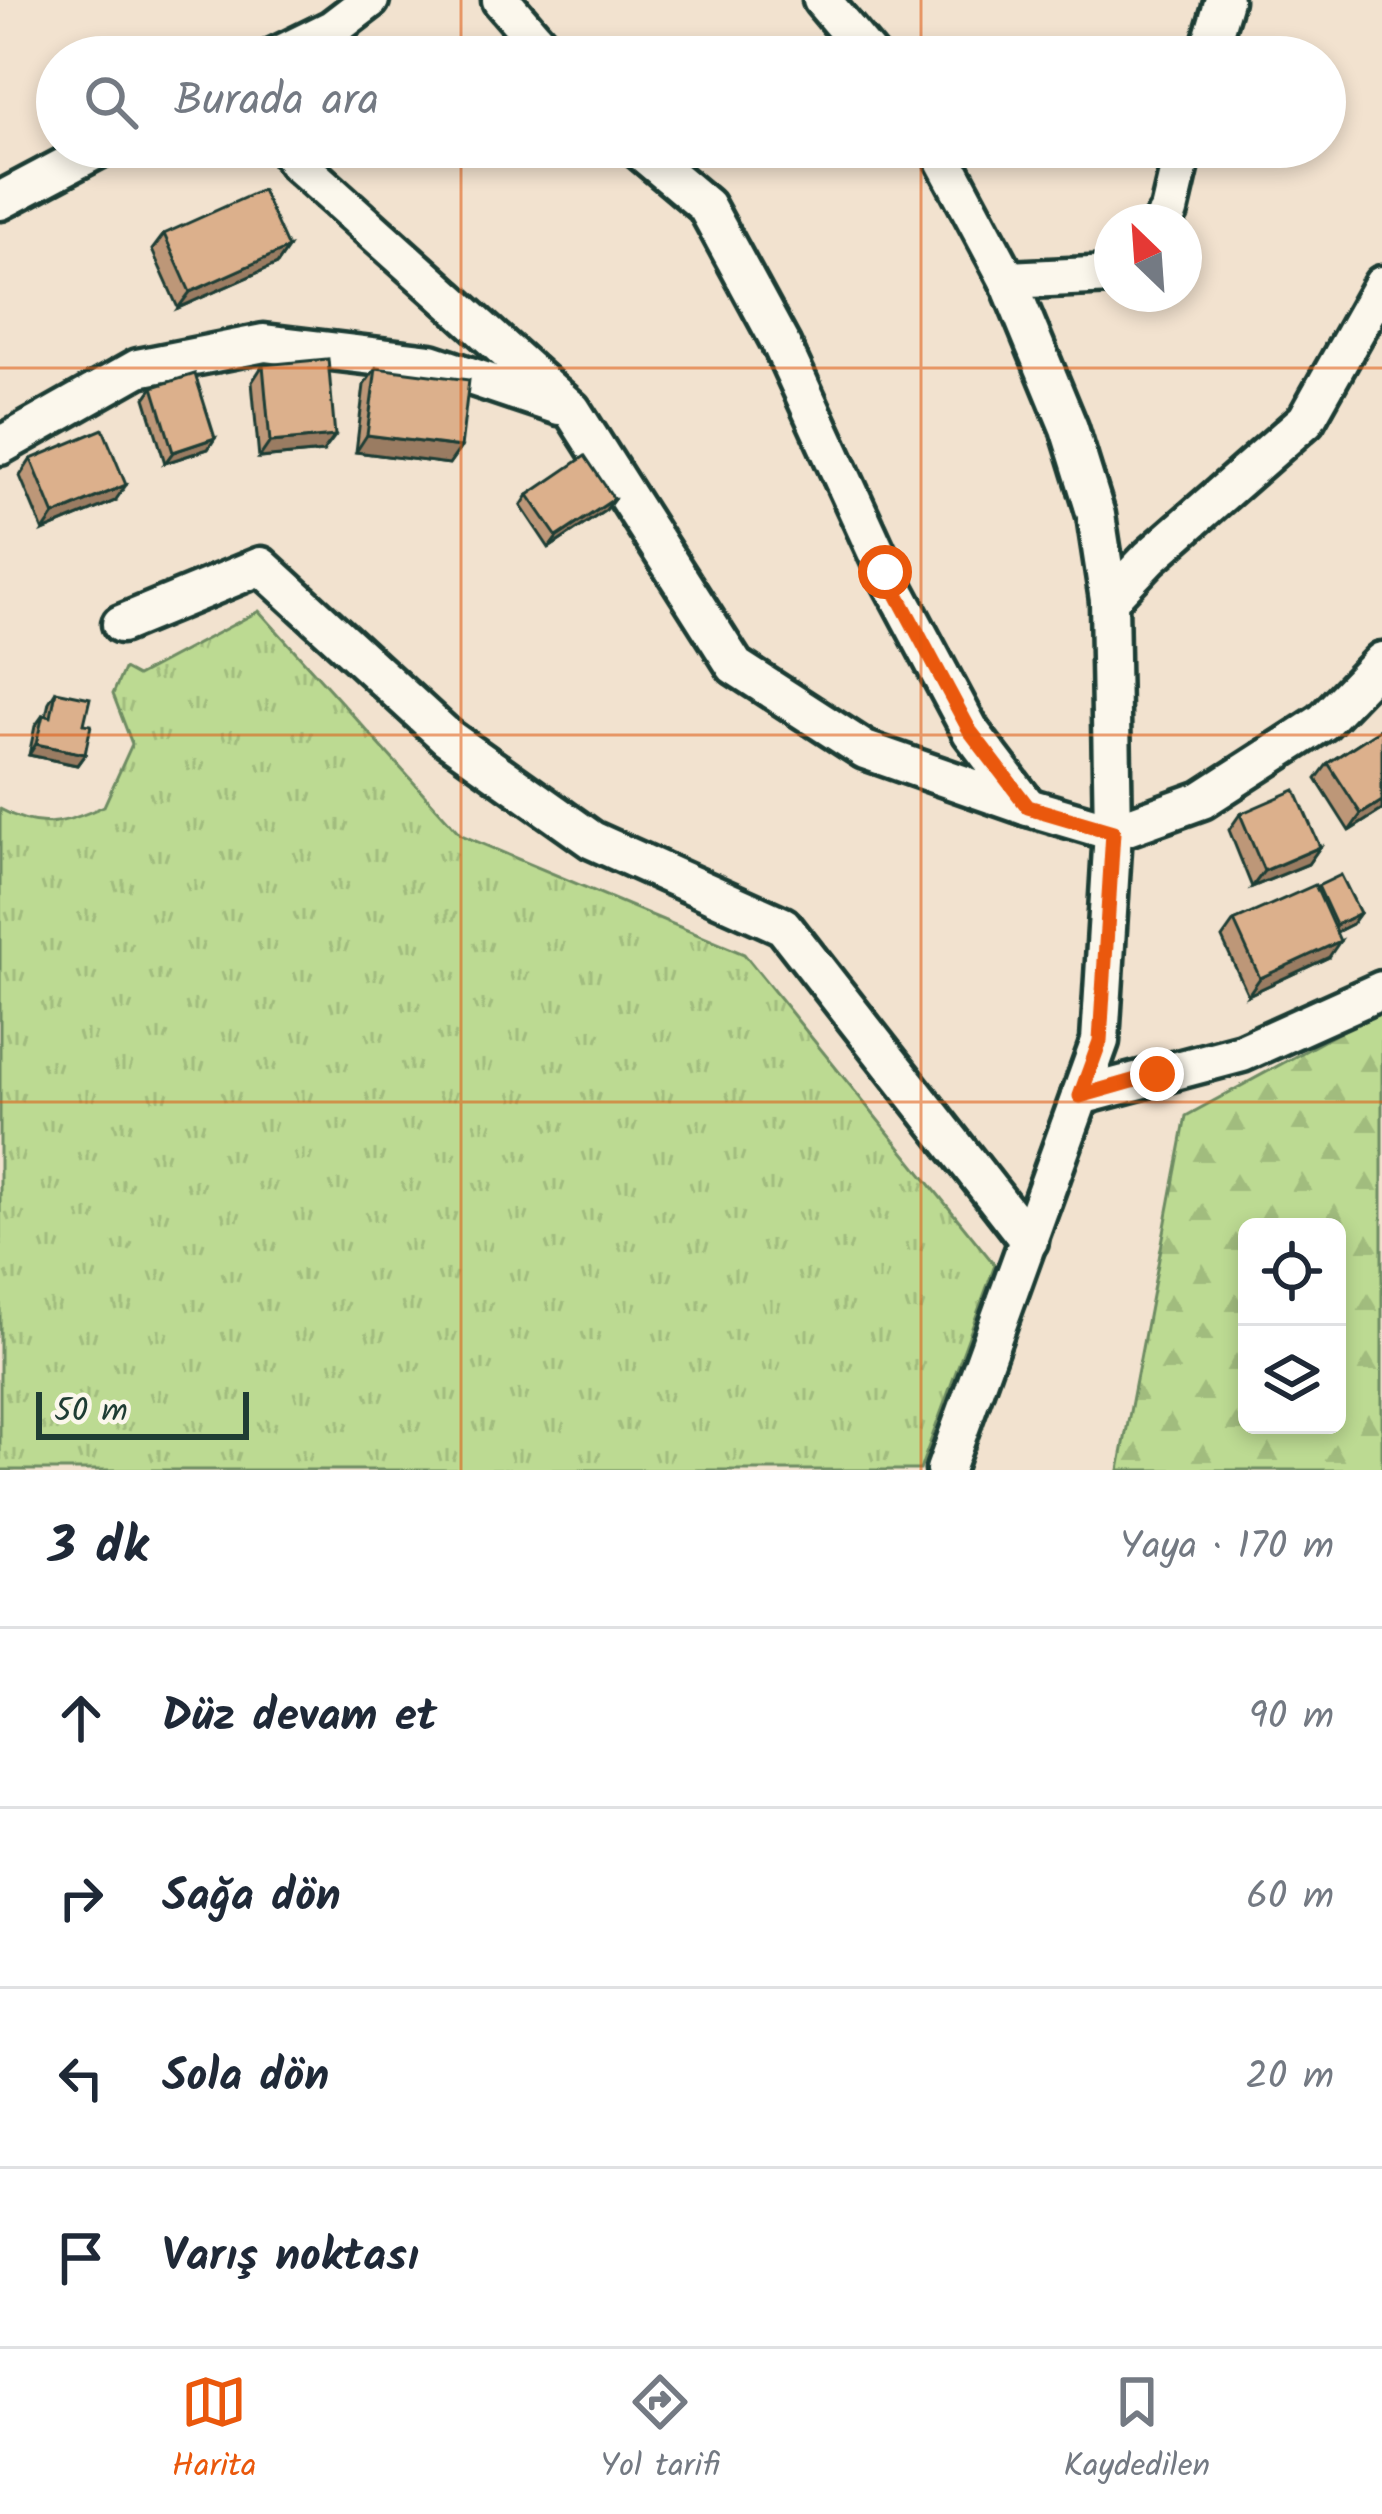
<!DOCTYPE html>
<html lang="tr">
<meta charset="utf-8">
<style>
:root{--surface:#fff;--page:#f2f2f3;--text:#1f2937;--muted:#747a83;--line:#e0e1e3;--accent:#ea580c}
body{margin:0;font-family:Kalam,sans-serif;background:var(--page);color:var(--text)}
.controls{position:absolute;right:36px;bottom:36px;display:grid;overflow:hidden;border-radius:18px;box-shadow:0 6px 18px #0003}
.controls button{width:108px;height:108px;display:grid;place-items:center;padding:0;border:0;border-bottom:3px solid var(--line);background:var(--surface);color:var(--text);font:60px sans-serif}
.compass{position:absolute;left:1094px;top:204px;width:108px;height:108px;border-radius:50%;background:var(--surface);box-shadow:0 6px 18px #0003;rotate:335deg}
.scale{position:absolute;left:36px;bottom:30px;width:213px;box-sizing:border-box;padding-left:12px;border:6px solid #1f3d34;border-top:0;font-size:33px;line-height:42px;white-space:nowrap;color:#1f3d34;-webkit-text-stroke:9px #fbf7ec;paint-order:stroke}
.stop{position:absolute;width:36px;height:36px;margin:-27px;border:9px solid #ea580c;border-radius:50%;background:#fff}
.stop.end{background:#ea580c;border-color:#fff;box-shadow:0 3px 12px #0008}
.list{margin:0;padding:0;list-style:none}
h2{display:flex;justify-content:space-between;align-items:center;height:156px;margin:0;padding:0 48px;font-size:51px}
h2 small{font-size:39px;font-weight:400;color:var(--muted)}
.list li{display:grid;grid-template-columns:78px 1fr auto;gap:36px;align-items:center;box-sizing:border-box;height:180px;padding:0 48px;border-top:3px solid var(--line)}
.list b{display:block;font-size:45px;white-space:nowrap}
.list em{font-size:39px;font-style:normal;color:var(--muted)}
.icon{flex:none;width:66px;height:66px;fill:none;stroke:currentColor;stroke-width:2;stroke-linecap:round;stroke-linejoin:round}
.map{position:relative;flex:none;width:1382px;height:1470px;overflow:hidden}
.search{position:absolute;background:var(--surface);box-shadow:0 6px 18px #0003;left:36px;right:36px;top:36px;height:132px;display:flex;align-items:center;gap:30px;box-sizing:border-box;padding:0 42px;border-radius:66px;color:var(--muted);font-size:45px}
.sheet{height:876px;background:var(--surface)}
nav{display:flex;justify-content:space-around;align-items:center;box-sizing:border-box;height:168px;border-top:3px solid var(--line);background:var(--surface);font-size:33px;color:var(--muted)}
nav a{display:grid;justify-items:center;gap:6px}
nav .on{color:var(--accent)}
.map>svg:first-child{display:block}
.grass{fill:url(#grass-tufts);stroke:#6e8c63;stroke-width:3}
.forest{fill:url(#forest-firs);stroke:#6e8c63;stroke-width:3;fill-rule:evenodd}
.lines{fill:none;stroke-linecap:round;stroke-linejoin:round}
.minor-casing{stroke:#1f3d34;stroke-width:45}
.minor{stroke:#fbf7ec;stroke-width:36}
.wall{fill:#bd9778;stroke:#1f3d34;stroke-width:3}
.shaded-wall{fill:#9a7b62;stroke:#1f3d34;stroke-width:3}
.building{fill:#dcb08c;stroke:#1f3d34;stroke-width:3}
.route{stroke:#ea580c;stroke-width:15}
.grid{fill:none;stroke:#de580e;stroke-width:3;stroke-opacity:0.55}
</style>
<div class="map">
<svg width="1382" height="1470" viewBox="0 0 1382 1470">
<defs>
<pattern id="grass-tufts" width="24" height="20" patternUnits="userSpaceOnUse" patternTransform="scale(3)"><rect width="24" height="20" fill="#bcda92"/><path d="M3 7l-1-3M5 7V3M7 7l1-3M15 17l-1-3M17 17v-4M19 17l1-3" fill="none" stroke="#a1bc7e"/></pattern>
<pattern id="forest-firs" width="22" height="20" patternUnits="userSpaceOnUse" patternTransform="scale(3)"><rect width="22" height="20" fill="#bcda92"/><path d="M5 1l3.5 6h-7zM16 11l3.5 6h-7z" fill="#a1bc7e"/></pattern>
</defs>
<rect width="100%" height="100%" fill="#f2e2cf"/>
<filter id="ink" filterUnits="userSpaceOnUse"><feTurbulence type="fractalNoise" baseFrequency=".00833" numOctaves="2"/><feDisplacementMap in="SourceGraphic" scale="24" xChannelSelector="R" yChannelSelector="G"/><feConvolveMatrix kernelMatrix="1 2 1 2 8 2 1 2 1" color-interpolation-filters="sRGB"/></filter>
<g filter="url(#ink)">
<path class="grass" d="M259 611 461 835 744 954 995 1265 920 1470H0V809C40 831 65 824 104 806L132 744 113 694 124 669 137 676Z"/>
<path class="forest" d="M1382 1009V1470H1119L1186 1116ZM1247 1227H1337V1425H1247Z"/>
<g class="lines">
<defs>
<g id="minor">
<path d="M501 0 550 57"/>
<path d="M822 0 870 57"/>
<path d="M275 57 332 29 370 0"/>
<path d="M1207 57 1224 0"/>
<path d="M286 147 296 162 572 410 735 666 865 750 1028 807 1113 832 1202 800 1323 722 1382 661"/>
<path d="M636 147 706 206 782 346 885 571 971 732 1028 807"/>
<path d="M937 147 1008 280 1069 428 1096 515 1109 600 1113 832 1100 1041 945 1470"/>
<path d="M0 201 102 147"/>
<path d="M1162 222 1169 211 1184 147"/>
<path d="M1008 280 1112 275"/>
<path d="M0 446 138 368 264 343 431 363 559 406"/>
<path d="M1109 600 1150 557 1306 420 1382 285"/>
<path d="M121 624 261 566 447 737 592 840 783 926 1029 1241"/>
<path d="M1080 1096 1242 1053 1382 990"/>
</g>
</defs>
<use href="#minor" class="minor-casing"/>
<use href="#minor" class="minor"/>
</g>
<g class="wall">
<path d="M164 234 288 248 277 264 178 308 152 250Z"/>
<path d="M263 365 323 452 259 458 252 382Z"/>
<path d="M376 368 461 447 449 464 356 452 364 385Z"/>
<path d="M153 387 215 438 208 449 165 463 145 398Z"/>
<path d="M31 459 115 501 43 531 20 476Z"/>
<path d="M528 495 614 499 606 510 549 548 521 506Z"/>
<path d="M56 691 84 724 85 754 77 765 29 755 35 726 43 715 46 716 49 702Z"/>
<path d="M1382 728V810L1349 831 1316 779 1328 763Z"/>
<path d="M1240 814 1320 847 1308 864 1252 887 1229 830Z"/>
<path d="M1318 886 1360 913 1352 924 1336 932 1329 957 1248 995 1222 938 1234 921Z"/>
</g>
<g class="shaded-wall">
<path d="M288 248 277 264 178 308 190 292Z"/>
<path d="M367 435 461 447 449 464 356 452Z"/>
<path d="M335 436 323 452 259 458 270 442Z"/>
<path d="M215 438 208 449 165 463 173 452Z"/>
<path d="M126 485 115 501 43 531 54 515Z"/>
<path d="M614 499 606 510 549 548 557 537Z"/>
<path d="M36 744 85 754 77 765 29 755Z"/>
<path d="M1382 801V810L1349 831 1361 814Z"/>
<path d="M1320 847 1308 864 1252 887 1264 871Z"/>
<path d="M1360 913 1352 924 1329 936 1336 925Z"/>
<path d="M1340 941 1329 957 1248 995 1260 978Z"/>
</g>
<g class="building">
<path d="M262 190 288 248 190 292 164 234Z"/>
<path d="M328 359 335 436 270 442 263 365Z"/>
<path d="M376 368 469 380 461 447 367 435Z"/>
<path d="M195 374 215 438 173 452 153 387Z"/>
<path d="M103 429 126 485 54 515 31 459Z"/>
<path d="M585 456 614 499 557 537 528 495Z"/>
<path d="M56 691 90 698 84 724 91 725 85 754 36 744 43 715 51 717Z"/>
<path d="M1382 728V801L1361 814 1328 763Z"/>
<path d="M1295 790 1320 847 1264 871 1240 814Z"/>
<path d="M1341 875 1360 913 1336 925 1318 886Z"/>
<path d="M1315 885 1340 941 1260 978 1234 921Z"/>
</g>
</g>
<g class="lines" filter="url(#ink)">
<path class="route" d="M885 572 970 731 1028 807 1113 832 1100 1041 1080 1096 1157 1074"/>
</g>
<path class="grid" d="M461 0V57M921 0V57M461 147V1470M921 147V1470M0 368H1382M0 735H1382M0 1102H1382"/>
</svg>
<div class="controls">
<button><svg class="icon" aria-label="locate" viewBox="0 0 24 24"><circle cx="12" cy="12" r="6"/><path d="M12 2v4M12 18v4M2 12h4M18 12h4"/></svg></button>
<button><svg class="icon" aria-label="layers" viewBox="0 0 24 24"><path d="M12 4l9 5-9 5-9-5zM3 14l9 5 9-5"/></svg></button>
</div>
<svg class="compass" viewBox="-18 -18 36 36"><path d="M0-13l5 13h-10z" fill="#e53935"/><path d="M0 13l5-13h-10z" fill="#747a83"/></svg>
<div class="scale">50 m</div>
<div class="stop" style="left:885px;top:572px"></div>
<div class="stop end" style="left:1157px;top:1074px"></div>
<div class="search"><svg class="icon" aria-label="search" viewBox="0 0 24 24"><circle cx="10" cy="10" r="6"/><path d="M15 15l6 6"/></svg>Burada ara</div>
</div>
<section class="sheet">
<h2>3 dk<small>Yaya · 170 m</small></h2>
<ul class="list">
<li><svg class="icon" aria-label="ahead" viewBox="0 0 24 24"><path d="M12 20V5M6 11l6-6 6 6"/></svg><div><b>Düz devam et</b></div><em>90 m</em></li>
<li><svg class="icon" aria-label="right" viewBox="0 0 24 24"><path d="M7 20v-9h11M14 6l5 5-5 5"/></svg><div><b>Sağa dön</b></div><em>60 m</em></li>
<li><svg class="icon" aria-label="left" viewBox="0 0 24 24"><path d="M17 20v-9H6M10 6l-5 5 5 5"/></svg><div><b>Sola dön</b></div><em>20 m</em></li>
<li><svg class="icon" aria-label="arrive" viewBox="0 0 24 24"><path d="M6 21V4h12l-3 4 3 4H6"/></svg><div><b>Varış noktası</b></div></li>
</ul>
</section>
<nav>
<a class="on"><svg class="icon" aria-label="map" viewBox="0 0 24 24"><path d="M3 6l6-2 6 2 6-2v14l-6 2-6-2-6 2zM9 4v14M15 6v14"/></svg>Harita</a>
<a><svg class="icon" aria-label="directions" viewBox="0 0 24 24"><path d="M12 3l9 9-9 9-9-9zM9 14v-3h6M13 9l2 2-2 2"/></svg>Yol tarifi</a>
<a><svg class="icon" aria-label="saved" viewBox="0 0 24 24"><path d="M7 4h10v16l-5-4-5 4z"/></svg>Kaydedilen</a>
</nav>
